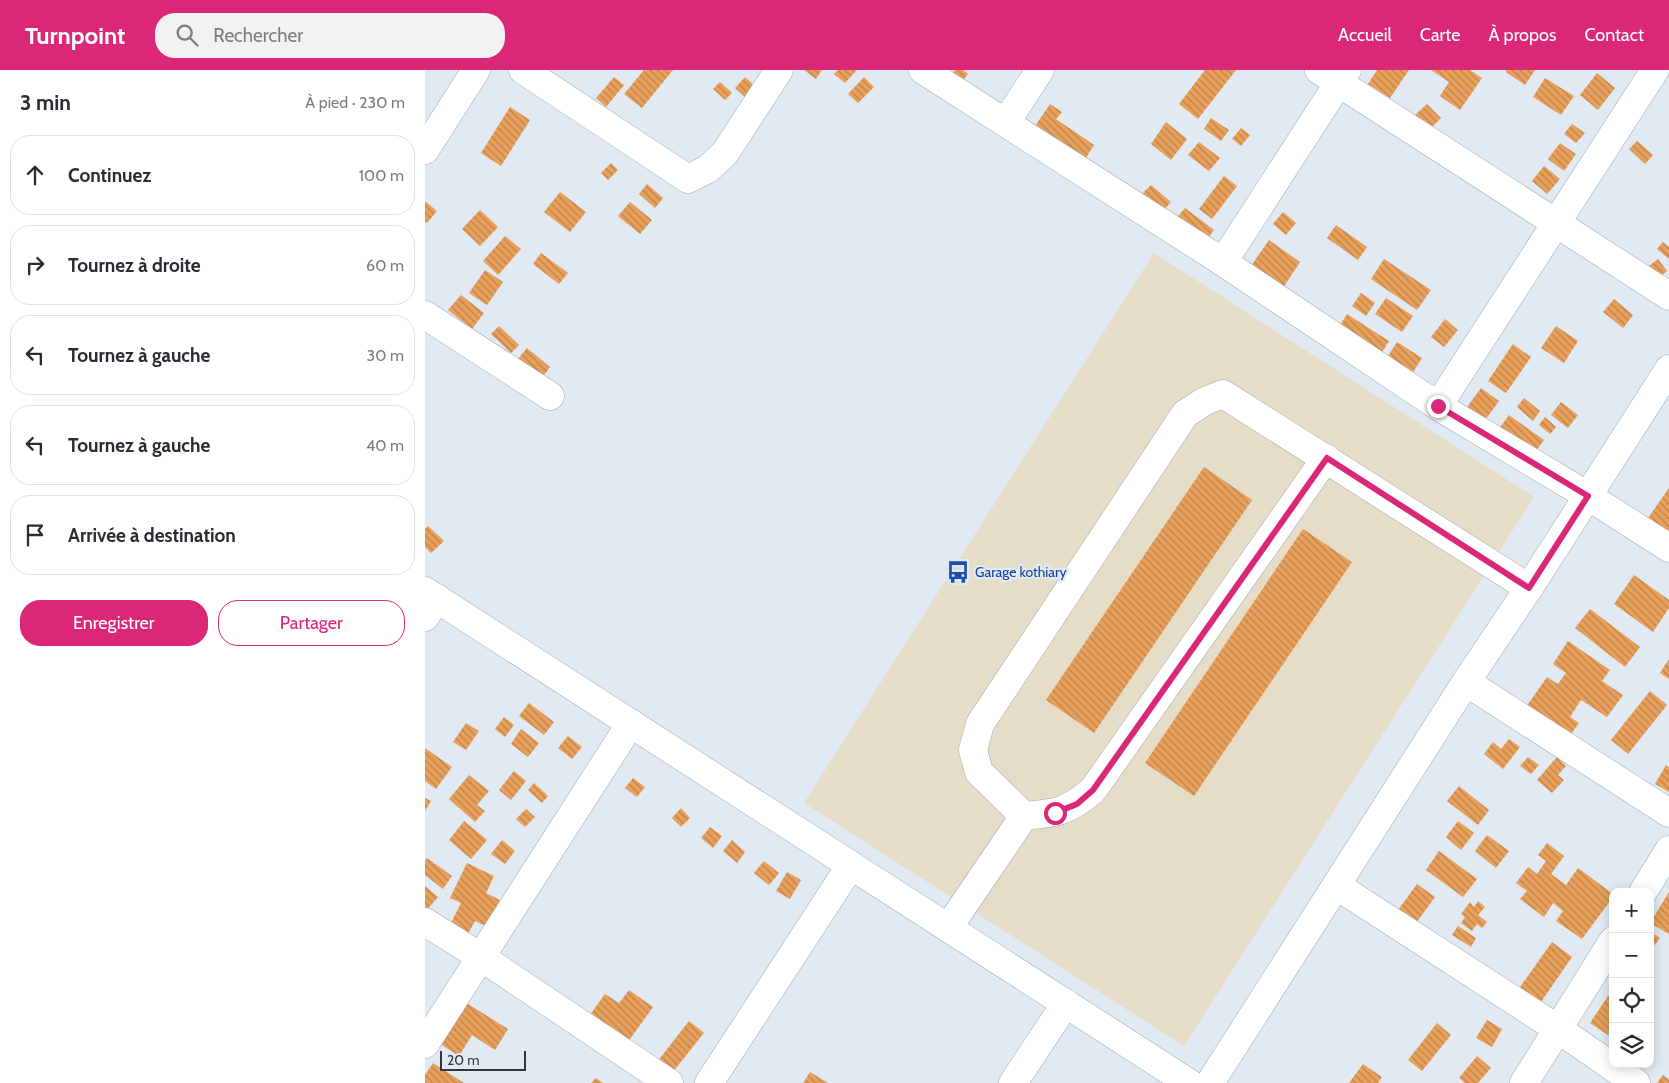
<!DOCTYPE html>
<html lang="fr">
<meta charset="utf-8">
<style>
:root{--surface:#fff;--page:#f2f2f3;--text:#2b2b33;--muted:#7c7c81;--line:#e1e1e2;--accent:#db2777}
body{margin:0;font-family:Cabin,sans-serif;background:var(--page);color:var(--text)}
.controls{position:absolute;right:15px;bottom:15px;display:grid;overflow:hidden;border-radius:10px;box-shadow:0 2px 12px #0003}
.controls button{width:45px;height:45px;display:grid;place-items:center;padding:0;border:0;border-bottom:1px solid var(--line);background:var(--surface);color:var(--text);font:25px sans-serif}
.scale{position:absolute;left:15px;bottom:12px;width:86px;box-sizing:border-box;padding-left:5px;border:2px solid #34373a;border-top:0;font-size:14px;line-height:18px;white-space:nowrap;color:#34373a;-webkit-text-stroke:4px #e1e9f2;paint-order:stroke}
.stop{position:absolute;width:15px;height:15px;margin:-11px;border:4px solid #db2777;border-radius:50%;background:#fff}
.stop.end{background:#db2777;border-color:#fff;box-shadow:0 1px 5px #0008}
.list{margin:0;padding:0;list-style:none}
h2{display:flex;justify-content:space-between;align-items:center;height:65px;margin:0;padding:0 20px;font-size:21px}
h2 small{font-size:16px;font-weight:400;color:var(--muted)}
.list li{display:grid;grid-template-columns:32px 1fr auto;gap:15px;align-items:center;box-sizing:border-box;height:80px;margin:0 10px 10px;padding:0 10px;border:1px solid var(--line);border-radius:20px}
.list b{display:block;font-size:19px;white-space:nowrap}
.list em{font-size:16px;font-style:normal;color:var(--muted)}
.actions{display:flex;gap:10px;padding:15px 20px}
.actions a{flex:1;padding:11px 0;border:1px solid var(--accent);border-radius:20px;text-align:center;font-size:18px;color:var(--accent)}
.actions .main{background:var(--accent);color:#fff}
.icon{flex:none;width:28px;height:28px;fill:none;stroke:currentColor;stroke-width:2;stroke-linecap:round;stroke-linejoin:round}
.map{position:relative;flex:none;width:1244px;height:1013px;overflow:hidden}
header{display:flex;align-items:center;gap:30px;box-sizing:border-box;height:70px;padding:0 25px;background:var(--accent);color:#fff}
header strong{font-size:24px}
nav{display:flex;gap:28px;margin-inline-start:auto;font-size:18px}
.search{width:350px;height:45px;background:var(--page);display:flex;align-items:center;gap:12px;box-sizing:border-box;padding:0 18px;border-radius:20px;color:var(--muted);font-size:19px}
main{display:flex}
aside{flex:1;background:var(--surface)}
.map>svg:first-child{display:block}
.commercial{fill:#e6ddc8}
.building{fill:url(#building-back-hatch)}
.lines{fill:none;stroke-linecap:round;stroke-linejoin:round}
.minor-casing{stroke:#a2aab2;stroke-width:29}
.major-casing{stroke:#a2aab2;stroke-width:29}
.minor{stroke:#fff;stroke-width:28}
.major{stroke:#fff;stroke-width:28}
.route{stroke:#db2777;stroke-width:6}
.labels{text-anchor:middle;stroke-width:4.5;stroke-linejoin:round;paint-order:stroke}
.transit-label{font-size:14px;fill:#164399;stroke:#e1e9f2;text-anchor:start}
</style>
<header>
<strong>Turnpoint</strong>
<div class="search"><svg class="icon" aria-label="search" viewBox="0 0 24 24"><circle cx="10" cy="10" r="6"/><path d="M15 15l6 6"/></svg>Rechercher</div>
<nav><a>Accueil</a><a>Carte</a><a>À propos</a><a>Contact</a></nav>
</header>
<main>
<aside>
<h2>3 min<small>À pied · 230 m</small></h2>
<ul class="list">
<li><svg class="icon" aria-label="ahead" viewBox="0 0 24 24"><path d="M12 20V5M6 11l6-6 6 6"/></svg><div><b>Continuez</b></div><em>100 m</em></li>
<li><svg class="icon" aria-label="right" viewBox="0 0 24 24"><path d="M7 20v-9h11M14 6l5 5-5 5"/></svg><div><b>Tournez à droite</b></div><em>60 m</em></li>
<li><svg class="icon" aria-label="left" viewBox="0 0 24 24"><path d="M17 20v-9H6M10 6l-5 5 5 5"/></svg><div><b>Tournez à gauche</b></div><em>30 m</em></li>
<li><svg class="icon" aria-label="left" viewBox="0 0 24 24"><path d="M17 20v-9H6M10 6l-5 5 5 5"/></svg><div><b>Tournez à gauche</b></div><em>40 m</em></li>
<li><svg class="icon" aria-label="arrive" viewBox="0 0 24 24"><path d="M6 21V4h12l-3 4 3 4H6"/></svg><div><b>Arrivée à destination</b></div></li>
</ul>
<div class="actions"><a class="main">Enregistrer</a><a>Partager</a></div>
</aside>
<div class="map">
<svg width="1244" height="1013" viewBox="0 0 1244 1013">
<defs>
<pattern id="building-back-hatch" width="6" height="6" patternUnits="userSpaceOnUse" patternTransform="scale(1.25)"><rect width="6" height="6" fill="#e8a05b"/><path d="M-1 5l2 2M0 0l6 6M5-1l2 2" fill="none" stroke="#bd834c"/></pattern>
</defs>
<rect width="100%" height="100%" fill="#e1e9f2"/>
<path class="commercial" d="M729 183 1109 427 759 976 379 733Z"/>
<g class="building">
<path d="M219 0H248L217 38 199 24Z"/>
<path d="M379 0H397L391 9Z"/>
<path d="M413 0H430L431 1 420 13 409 4Z"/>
<path d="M530 0H538L543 4 535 14 525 6Z"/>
<path d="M780 0H811L773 49 754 34Z"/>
<path d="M952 0H984L965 28 943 14Z"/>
<path d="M1006 0H1045L1057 8 1035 40 1015 26 1024 12Z"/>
<path d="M1082 0H1110L1100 15 1081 2Z"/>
<path d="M1172 3 1190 18 1173 40 1155 25Z"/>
<path d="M189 7 199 15 181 37 171 28Z"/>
<path d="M320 7 330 16 320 27 310 18Z"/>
<path d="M439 7 449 17 433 33 423 24Z"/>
<path d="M1120 8 1149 26 1136 45 1108 27Z"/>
<path d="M295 12 307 23 300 30 288 19Z"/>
<path d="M625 34 637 42 631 49 669 75 657 94 608 59Z"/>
<path d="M1002 34 1016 48 1002 62 988 47Z"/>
<path d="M85 37 105 50 76 96 56 83Z"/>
<path d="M786 48 804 60 796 71 779 59Z"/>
<path d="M741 52 762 69 746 90 726 74Z"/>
<path d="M1147 54 1160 63 1151 73 1139 64Z"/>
<path d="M816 58 825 65 816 76 807 69Z"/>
<path d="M1212 71 1228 85 1220 94 1204 79Z"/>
<path d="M774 72 795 88 784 101 763 85Z"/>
<path d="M1135 73 1151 84 1139 101 1123 89Z"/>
<path d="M186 93 193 100 183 110 176 103Z"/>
<path d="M1119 96 1135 109 1122 124 1107 111Z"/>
<path d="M799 106 812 116 787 149 774 139Z"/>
<path d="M222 114 238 128 230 138 214 124Z"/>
<path d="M726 115 746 132 737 142 717 124Z"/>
<path d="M135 122 161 142 145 162 119 142Z"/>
<path d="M0 131 12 141 2 153 0 151Z"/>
<path d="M205 132 227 150 215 164 193 146Z"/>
<path d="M760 138 789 160 780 172 750 150Z"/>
<path d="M55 140 73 157 55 176 37 159Z"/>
<path d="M858 142 871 153 861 165 848 154Z"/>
<path d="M911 155 942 177 933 190 902 168Z"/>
<path d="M80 166 96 179 73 205 58 191Z"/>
<path d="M844 170 875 192 856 221 824 199Z"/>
<path d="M1238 172 1244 177V189L1232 179Z"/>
<path d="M116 183 143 203 134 214 108 194Z"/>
<path d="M959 189 1006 220 992 240 946 209Z"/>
<path d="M1233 189 1242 201 1231 210 1221 198Z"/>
<path d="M60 200 78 212 62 235 44 223Z"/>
<path d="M936 223 950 233 941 246 927 236Z"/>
<path d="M36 225 59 243 47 259 23 240Z"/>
<path d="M961 228 988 246 977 262 950 244Z"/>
<path d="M1189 229 1208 245 1198 258 1178 242Z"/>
<path d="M922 244 964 271 951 292 909 265Z"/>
<path d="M1020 249 1033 260 1019 277 1006 267Z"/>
<path d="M74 256 94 275 86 283 66 264Z"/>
<path d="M1131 256 1153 271 1139 293 1116 278Z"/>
<path d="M972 272 997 288 985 307 960 291Z"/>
<path d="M1088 274 1106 287 1081 323 1063 311Z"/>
<path d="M102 278 125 297 117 308 93 289Z"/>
<path d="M1056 318 1074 331 1058 353 1040 340Z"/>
<path d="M1099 328 1115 341 1108 351 1092 337Z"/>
<path d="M1136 332 1153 345 1143 358 1126 345Z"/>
<path d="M1084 345 1119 370 1108 385 1073 360Z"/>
<path d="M1120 347 1131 357 1125 364 1114 355Z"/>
<path d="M779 397 827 430 669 663 621 630Z"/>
<path d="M1244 418V462L1223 448Z"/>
<path d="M3 456 19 471 6 483 0 477V459Z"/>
<path d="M878 459 927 492 769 726 720 693Z"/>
<path d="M1209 505 1244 530V538L1228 562 1189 534Z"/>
<path d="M1165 539 1215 577 1200 597 1150 558Z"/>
<path d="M1143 571 1185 600 1177 611 1198 625 1182 647 1156 630 1145 647 1154 653 1144 667 1101 637 1122 607 1133 614 1141 603 1128 594Z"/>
<path d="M1244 589V609L1235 603Z"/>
<path d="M1225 621 1242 635 1203 684 1186 670Z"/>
<path d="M104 633 129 652 119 665 94 646Z"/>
<path d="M79 647 89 655 80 667 70 659Z"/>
<path d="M41 653 54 661 41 680 28 672Z"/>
<path d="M96 659 114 673 103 687 86 674Z"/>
<path d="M143 666 157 677 147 689 133 678Z"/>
<path d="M1084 669 1095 677 1078 699 1059 684 1068 672 1076 679Z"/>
<path d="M0 678 27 697 11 719 0 711Z"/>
<path d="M1103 687 1114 695 1106 704 1095 696Z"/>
<path d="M1132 687 1141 696 1133 705 1139 710 1127 723 1112 710Z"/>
<path d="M1241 695 1244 697V722L1230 714Z"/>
<path d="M89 701 101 711 86 730 74 720Z"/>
<path d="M44 705 64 721 52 735 60 741 50 752 24 729Z"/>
<path d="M208 708 220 717 212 727 200 718Z"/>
<path d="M109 713 123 726 117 733 103 720Z"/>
<path d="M1034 716 1064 740 1053 755 1022 731Z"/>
<path d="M0 728 6 731 0 741Z"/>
<path d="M256 738 265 748 256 757 247 748Z"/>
<path d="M101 739 110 747 100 757 91 749Z"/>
<path d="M39 751 62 770 46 789 24 770Z"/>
<path d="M1033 751 1049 763 1036 780 1021 767Z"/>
<path d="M285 757 297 766 288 778 276 768Z"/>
<path d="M1062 765 1084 781 1071 798 1050 781Z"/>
<path d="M77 770 90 781 80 794 66 784Z"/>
<path d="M307 770 320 782 312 793 298 781Z"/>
<path d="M1122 773 1139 786 1126 804 1141 815 1153 798 1188 824V827L1157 869 1131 851 1138 841 1128 833 1119 847 1095 829 1102 821 1091 813 1103 797 1112 804 1121 791 1113 785Z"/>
<path d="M1014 781 1052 809 1038 827 1001 800Z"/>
<path d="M2 788 27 806 18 819 0 805V791Z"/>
<path d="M339 791 354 803 344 815 329 803Z"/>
<path d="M42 793 69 806 61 823 75 830 61 856 50 851 43 864 25 855 36 833 25 828Z"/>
<path d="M362 802 376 810 365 829 351 821Z"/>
<path d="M992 814 1010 827 986 860 968 847Z"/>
<path d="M0 816 13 827 0 842Z"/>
<path d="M1244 822V864L1225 853Z"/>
<path d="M1053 831 1060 837 1053 845 1062 852 1057 858 1052 854 1047 861 1036 853 1040 847 1036 844 1045 832 1049 837Z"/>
<path d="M1033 856 1051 868 1046 877 1027 865Z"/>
<path d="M1225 861 1235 868 1225 881Z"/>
<path d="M1127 872 1147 887 1116 932 1095 917Z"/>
<path d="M204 920 228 937 200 976 162 949 180 924 194 933Z"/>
<path d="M1183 926 1188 929V964L1186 967 1165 953Z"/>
<path d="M40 932 83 959 70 980 47 965 34 986 14 973Z"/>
<path d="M1062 950 1077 959 1067 977 1051 968Z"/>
<path d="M264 951 279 963 247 1003 232 992Z"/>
<path d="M1012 953 1026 965 997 1001 983 990Z"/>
<path d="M1052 986 1066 998 1053 1013H1040L1034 1008Z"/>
<path d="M8 993 39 1013H0V1005Z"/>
<path d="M938 994 957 1007 953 1013H924Z"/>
<path d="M385 1002 403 1013H378Z"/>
<path d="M1238 1005 1244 1010V1013H1232Z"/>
<path d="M171 1008 178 1013H166Z"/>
</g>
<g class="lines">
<defs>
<g id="minor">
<path d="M98 0 263 109 283 99 300 83 354 0"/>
<path d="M498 0 798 192 1013 336 1163 426 1244 478"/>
<path d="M894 0 1244 226"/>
<path d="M581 52 615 0"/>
<path d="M798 192 922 0"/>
<path d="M0 245 125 326"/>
<path d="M1013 336 1230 0"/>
<path d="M0 547 12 528"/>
<path d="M1041 612 1244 743"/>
<path d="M599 746 554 702 548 680 555 654 760 344 780 331 798 324 1104 518"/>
<path d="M912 816 1133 959 1211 1013"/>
<path d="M1218 822 1244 780"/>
<path d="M0 852 56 887 244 1013"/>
<path d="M523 858 599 746C632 743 642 742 668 720L901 388"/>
<path d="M0 974 206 653"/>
<path d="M284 1013 426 795"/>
<path d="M588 1013 641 933"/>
<path d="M785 1013 1041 612 1104 518 1244 299"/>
<path d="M1099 1013 1188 871"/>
</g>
<g id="major">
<path d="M0 80 51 0"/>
<path d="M0 521 764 1013"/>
</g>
</defs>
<use href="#minor" class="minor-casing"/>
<use href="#major" class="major-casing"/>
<use href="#minor" class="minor"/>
<use href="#major" class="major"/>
</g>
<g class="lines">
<path class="route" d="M630 743 652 734 668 720 902 388 1104 518 1163 426 1013 336"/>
</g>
<defs>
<symbol id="bus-bare" viewBox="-9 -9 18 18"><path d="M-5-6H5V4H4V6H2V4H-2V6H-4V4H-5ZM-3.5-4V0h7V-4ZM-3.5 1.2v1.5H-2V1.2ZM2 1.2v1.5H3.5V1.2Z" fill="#1a4fb4" stroke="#e1e9f2" stroke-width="2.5" paint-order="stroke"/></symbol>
</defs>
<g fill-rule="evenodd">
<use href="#bus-bare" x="517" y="486" width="32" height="32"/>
</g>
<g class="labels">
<g class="transit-label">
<text x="550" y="507">Garage kothiary</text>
</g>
</g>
</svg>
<div class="controls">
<button>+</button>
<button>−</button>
<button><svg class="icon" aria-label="locate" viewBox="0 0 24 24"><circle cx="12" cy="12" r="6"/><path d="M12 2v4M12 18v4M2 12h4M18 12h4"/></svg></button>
<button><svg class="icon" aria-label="layers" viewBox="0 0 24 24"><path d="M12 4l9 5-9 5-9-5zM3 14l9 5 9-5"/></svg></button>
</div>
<div class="scale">20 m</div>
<div class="stop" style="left:630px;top:743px"></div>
<div class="stop end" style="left:1013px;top:336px"></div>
</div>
</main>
